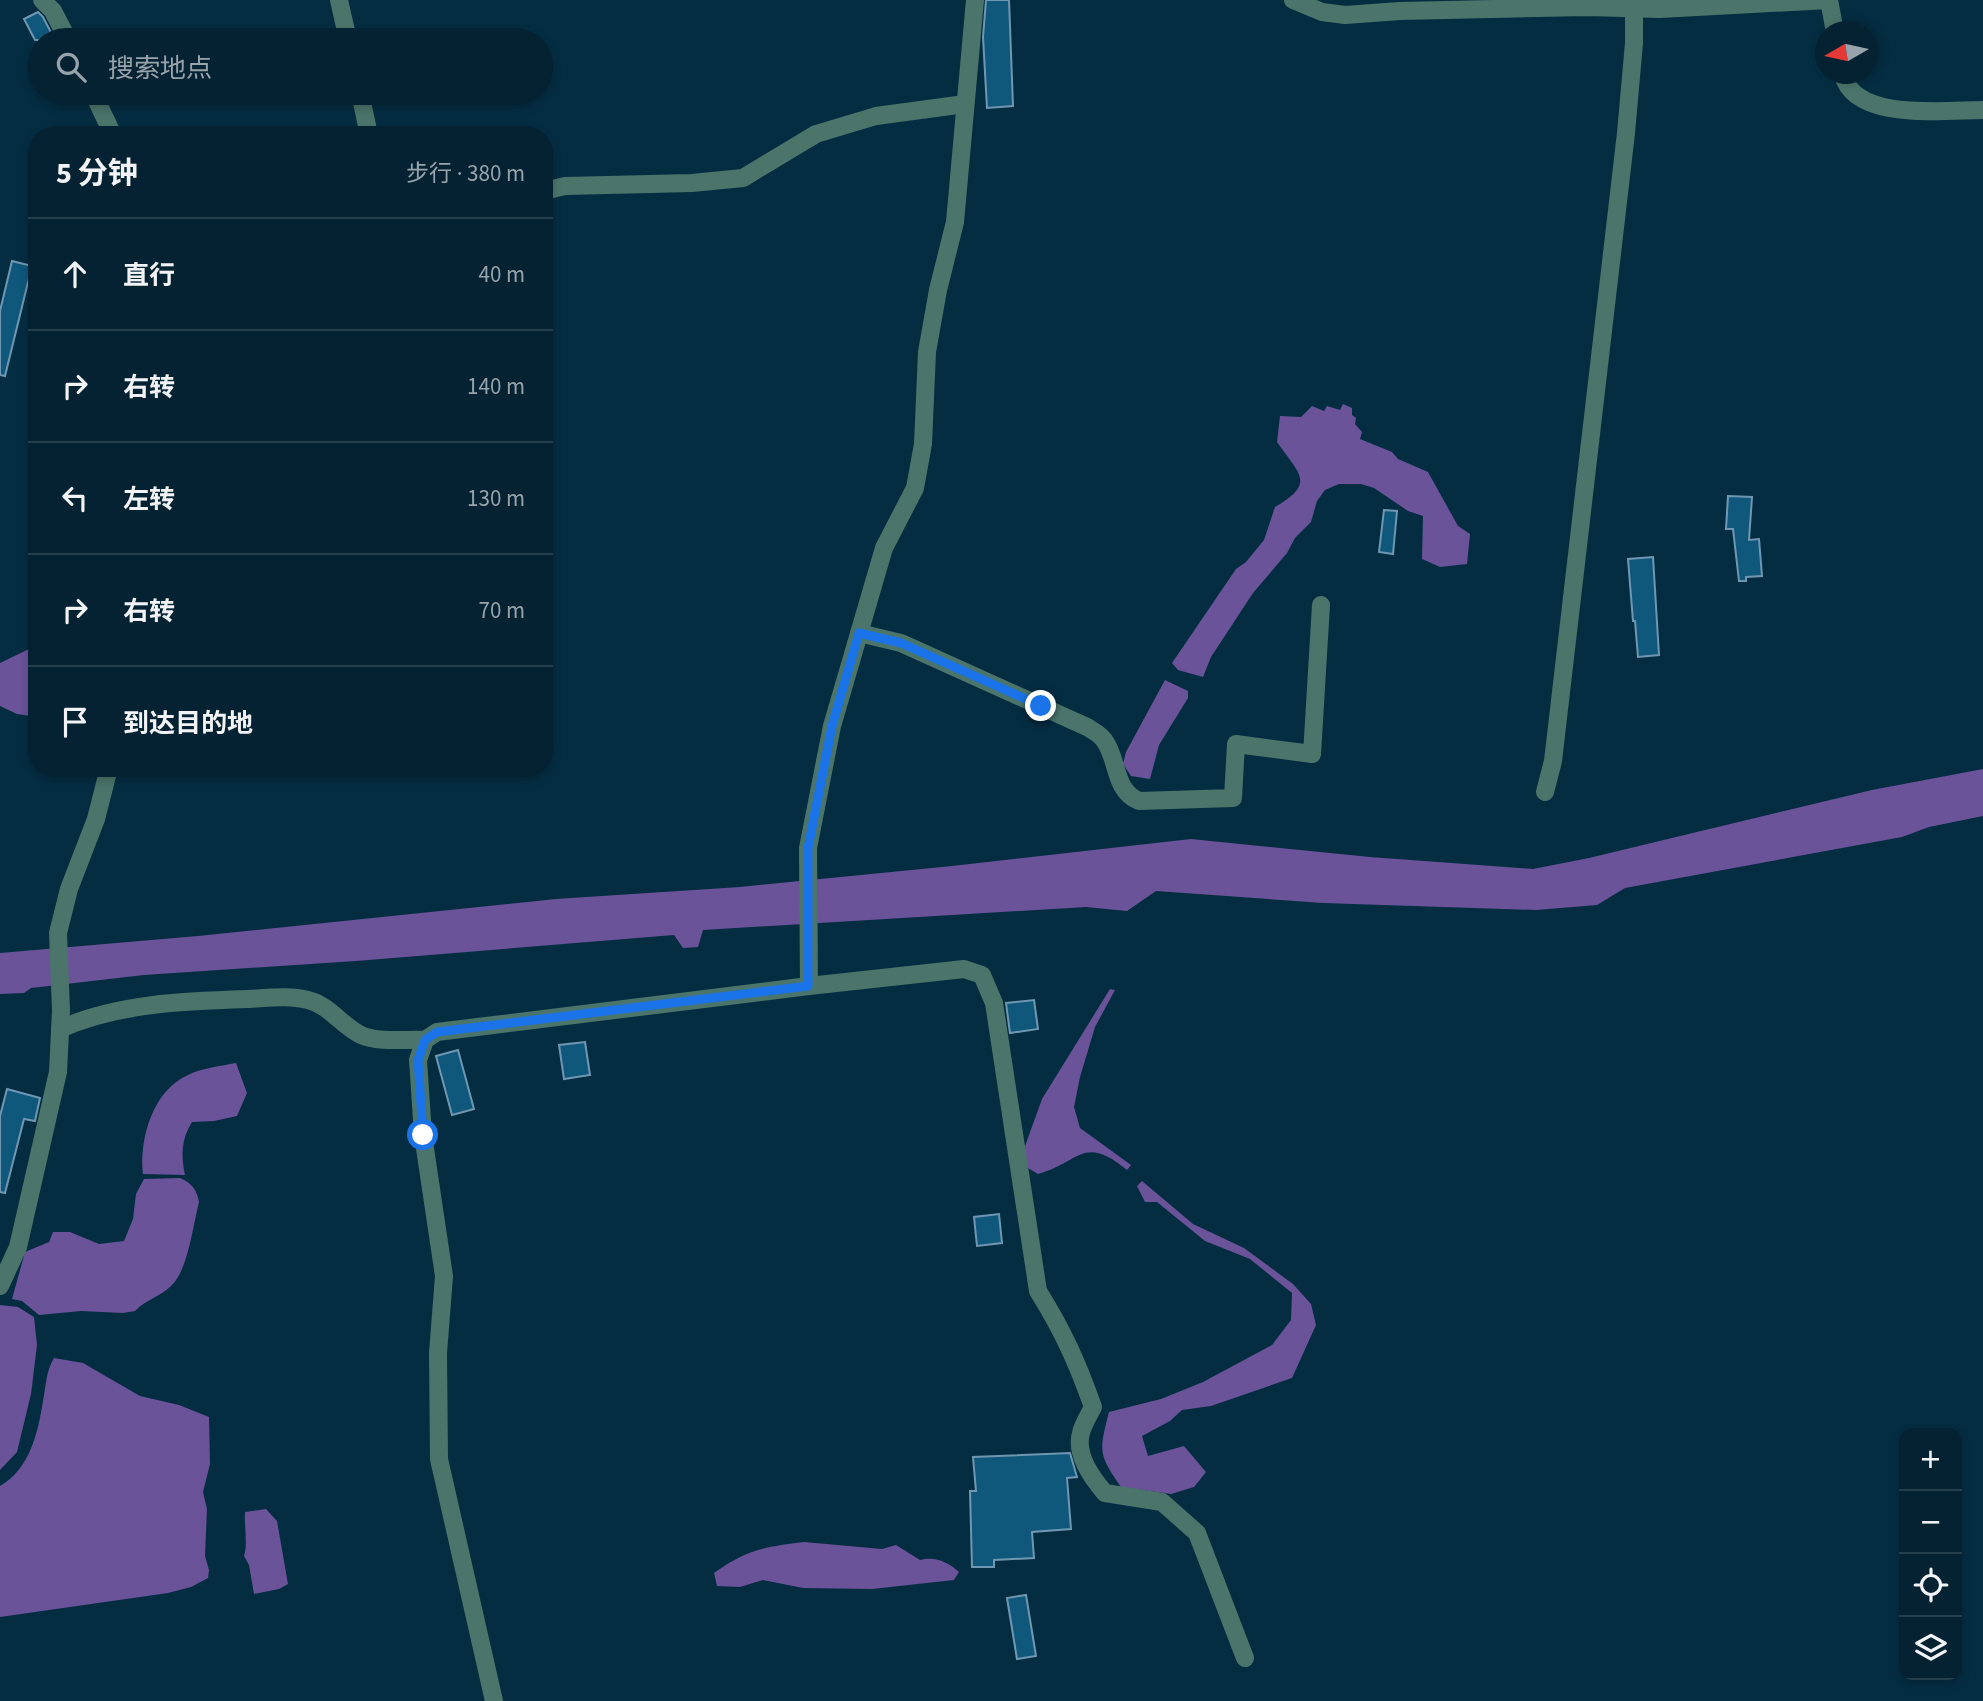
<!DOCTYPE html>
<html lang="zh">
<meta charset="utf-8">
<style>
:root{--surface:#042232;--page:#0d2a3a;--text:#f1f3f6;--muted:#97a4ac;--line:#253f4d}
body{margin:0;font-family:"Source Sans 3","Noto Sans SC",sans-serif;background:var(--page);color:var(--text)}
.controls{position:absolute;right:21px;bottom:21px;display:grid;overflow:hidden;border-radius:14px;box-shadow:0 4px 10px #0003}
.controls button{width:63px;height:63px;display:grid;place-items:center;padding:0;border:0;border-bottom:2px solid var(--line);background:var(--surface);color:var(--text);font:35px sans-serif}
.compass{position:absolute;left:1815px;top:21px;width:63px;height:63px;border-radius:50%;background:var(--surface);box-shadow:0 4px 10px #0003;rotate:261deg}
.stop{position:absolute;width:21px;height:21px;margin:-16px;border:5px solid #1a73e8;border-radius:50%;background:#fff}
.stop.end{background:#1a73e8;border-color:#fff;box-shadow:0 2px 7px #0008}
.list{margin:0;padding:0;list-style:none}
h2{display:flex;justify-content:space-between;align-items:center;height:91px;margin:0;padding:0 28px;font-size:30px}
h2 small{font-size:23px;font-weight:400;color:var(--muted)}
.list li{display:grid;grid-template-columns:46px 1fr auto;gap:21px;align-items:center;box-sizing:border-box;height:112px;padding:0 28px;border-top:2px solid var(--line)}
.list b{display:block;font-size:26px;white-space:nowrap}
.list em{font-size:23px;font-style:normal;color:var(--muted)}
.icon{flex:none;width:38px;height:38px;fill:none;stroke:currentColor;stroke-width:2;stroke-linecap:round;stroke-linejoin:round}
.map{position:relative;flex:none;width:1983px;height:1701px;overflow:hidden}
.search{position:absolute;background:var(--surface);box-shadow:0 4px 10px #0003;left:28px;top:28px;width:525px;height:77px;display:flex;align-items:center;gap:18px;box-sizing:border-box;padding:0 24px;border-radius:38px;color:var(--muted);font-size:26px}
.panel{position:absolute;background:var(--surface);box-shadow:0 4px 10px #0003;left:28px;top:126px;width:525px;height:651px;border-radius:28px}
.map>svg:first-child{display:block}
.water{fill:#6a5399}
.building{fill:#10577c;stroke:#7097b1;stroke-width:2}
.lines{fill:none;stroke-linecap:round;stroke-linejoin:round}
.minor{stroke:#4b756b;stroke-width:18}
.route{stroke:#1a73e8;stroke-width:9}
</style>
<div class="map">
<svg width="1983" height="1701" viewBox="0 0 1983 1701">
<rect width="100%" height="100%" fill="#052d42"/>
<g class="water">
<path d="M1343 404 1352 408V415L1356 418 1355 424 1362 432 1360 439 1392 452 1398 459 1428 472 1458 526 1470 534 1467 564 1440 567 1422 559 1423 516 1408 511 1374 488 1361 484H1339L1325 490 1317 501 1311 522 1295 538 1287 553 1253 593 1211 657 1203 677 1178 670 1172 663 1236 569 1246 562 1264 540 1275 507C1316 483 1300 475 1277 442L1280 416 1301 417 1312 406 1324 411 1327 406 1340 410Z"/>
<path d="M29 649 37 651V717L17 714 0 706V663Z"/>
<path d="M1165 680 1188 691V698L1159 745 1150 779 1131 776 1123 764 1126 752Z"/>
<path d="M1983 769V816L1929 827 1902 837 1625 888 1597 905 1536 910 1323 903 1156 891 1127 911 1086 907 703 930 698 947 683 948 674 935 356 961 144 975 31 988 24 993 0 994V953L198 936 556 899 740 887 952 866 1191 839 1370 857 1533 869 1589 858 1872 790Z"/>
<path d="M1110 989 1115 990 1095 1027 1080 1077 1074 1107 1080 1128 1131 1165 1127 1170C1083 1134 1081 1162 1038 1174L1028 1168 1024 1149 1042 1099Z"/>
<path d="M236 1063 247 1093 237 1116 214 1121 192 1122C181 1139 181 1156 185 1175L143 1174C139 1139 153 1090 188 1075 202 1068 221 1066 236 1063Z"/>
<path d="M180 1178C192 1183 197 1190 199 1202 193 1225 188 1271 171 1286 160 1297 145 1300 135 1311L123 1313 81 1311 39 1315 22 1301 12 1299 25 1252 49 1242 53 1232H70L99 1244 124 1241 133 1219 136 1194 144 1179Z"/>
<path d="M1142 1181 1193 1224 1244 1248 1293 1284 1311 1304 1316 1325 1292 1378 1211 1406 1182 1410 1170 1421 1142 1436 1148 1456 1184 1446 1206 1472 1194 1487 1171 1494 1121 1487C1098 1454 1099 1451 1109 1412L1161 1399 1203 1382 1272 1345 1291 1320 1292 1293 1250 1259 1205 1241 1157 1202H1145L1137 1186Z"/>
<path d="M0 1305 18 1307 34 1317 37 1345 31 1394 17 1452 0 1470Z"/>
<path d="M54 1358 83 1363 140 1396 179 1405 209 1417 210 1464 203 1492 207 1509 205 1556 209 1570 208 1578 191 1587 168 1593 0 1617V1486C30 1469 38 1432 43 1401 46 1386 46 1371 54 1358Z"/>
<path d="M266 1509 277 1521 288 1584 279 1589 254 1594 249 1565 244 1556C248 1543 244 1527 245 1512Z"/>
<path d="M804 1542 882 1549 896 1545 920 1560C935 1556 948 1562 959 1572L954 1580 872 1589 803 1588 763 1580 740 1587 717 1586 714 1573C747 1549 765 1547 804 1542Z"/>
</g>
<g class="building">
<path d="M986 0H1009L1013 106 987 108 983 37Z"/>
<path d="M38 12 43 17 55 40H35L24 19Z"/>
<path d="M12 261 32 266 5 376 0 375V311Z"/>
<path d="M1728 496 1752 497 1749 540 1759 539 1762 576 1746 577V581H1739L1733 529H1726Z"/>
<path d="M1384 510 1397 511 1393 554 1379 552Z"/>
<path d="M1653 557 1659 655 1638 657 1635 621H1633L1628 559Z"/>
<path d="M1034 1000 1038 1029 1010 1033 1006 1003Z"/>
<path d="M585 1042 590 1075 564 1079 559 1045Z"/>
<path d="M458 1050 474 1109 452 1115 436 1056Z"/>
<path d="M7 1089 40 1098 35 1121 24 1119 5 1193 0 1192V1116Z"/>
<path d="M999 1214 1002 1243 977 1246 974 1217Z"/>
<path d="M1070 1453 1077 1477 1067 1478 1071 1529 1032 1532 1034 1558 994 1560V1567H972L970 1491H976L973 1457Z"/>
<path d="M1026 1595 1036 1656 1017 1659 1007 1598Z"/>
</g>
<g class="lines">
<g class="minor">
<path d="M42 0 53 11 68 40"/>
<path d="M339 0 348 40"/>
<path d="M1293 0 1322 12 1345 15 1400 11 1587 7 1660 9 1829 0 1835 32"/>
<path d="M1843 74C1853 122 1946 110 1983 110"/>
<path d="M93 93 113 135"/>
<path d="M360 93 369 135"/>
<path d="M544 191 565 186 692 183 743 178 816 134 876 116 965 104"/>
<path d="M859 633 901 643 1087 727C1093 731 1100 734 1104 740 1119 760 1113 790 1139 801L1233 798 1236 744 1312 754 1321 605"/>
<path d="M1545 792 1553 761 1626 133 1634 43V8"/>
<path d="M809 986 964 969 982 975 994 1003 1038 1291C1063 1331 1077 1362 1093 1407 1089 1415 1083 1424 1081 1433 1075 1454 1092 1478 1105 1493L1162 1502 1197 1533 1245 1658"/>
<path d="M60 1029C118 1003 186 1001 249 999 268 998 289 995 308 1000 329 1005 342 1026 361 1035 379 1043 406 1039 425 1040"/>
<path d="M0 1286 18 1247 58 1072 61 1011 58 933 69 889 96 819 109 768"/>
<path d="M494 1701 439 1459 438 1353 444 1276 423 1135 418 1060 425 1040 437 1032 809 986 808 848 832 726 884 548 915 488 923 444 927 352 938 290 955 222 975 0"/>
</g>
</g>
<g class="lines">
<path class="route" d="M423 1135 418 1060 425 1040 437 1032 808 986V848L832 726 859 633 901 643 1041 706"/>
</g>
</svg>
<div class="controls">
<button>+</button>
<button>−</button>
<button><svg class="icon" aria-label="locate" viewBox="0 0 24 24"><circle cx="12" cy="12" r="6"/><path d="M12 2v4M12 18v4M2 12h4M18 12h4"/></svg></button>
<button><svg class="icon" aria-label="layers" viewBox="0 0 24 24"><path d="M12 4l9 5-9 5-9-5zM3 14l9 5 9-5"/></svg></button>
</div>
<svg class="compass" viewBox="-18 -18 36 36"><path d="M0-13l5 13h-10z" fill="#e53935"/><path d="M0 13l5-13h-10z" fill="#97a4ac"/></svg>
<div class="stop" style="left:423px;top:1135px"></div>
<div class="stop end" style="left:1041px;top:706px"></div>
<div class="search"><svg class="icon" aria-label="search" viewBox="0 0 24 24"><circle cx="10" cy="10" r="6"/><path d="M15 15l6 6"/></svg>搜索地点</div>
<section class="panel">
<h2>5 分钟<small>步行 · 380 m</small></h2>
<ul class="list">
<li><svg class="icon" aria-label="ahead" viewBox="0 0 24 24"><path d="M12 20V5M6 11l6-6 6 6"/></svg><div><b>直行</b></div><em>40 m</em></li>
<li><svg class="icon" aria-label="right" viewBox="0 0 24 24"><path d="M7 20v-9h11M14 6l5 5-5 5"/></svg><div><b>右转</b></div><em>140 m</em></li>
<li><svg class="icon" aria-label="left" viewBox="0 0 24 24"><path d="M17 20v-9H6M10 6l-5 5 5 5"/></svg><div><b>左转</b></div><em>130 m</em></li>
<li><svg class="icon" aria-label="right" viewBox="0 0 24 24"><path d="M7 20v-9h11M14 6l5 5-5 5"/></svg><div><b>右转</b></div><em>70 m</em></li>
<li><svg class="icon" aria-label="arrive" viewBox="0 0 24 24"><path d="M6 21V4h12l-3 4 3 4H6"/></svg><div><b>到达目的地</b></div></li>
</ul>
</section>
</div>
